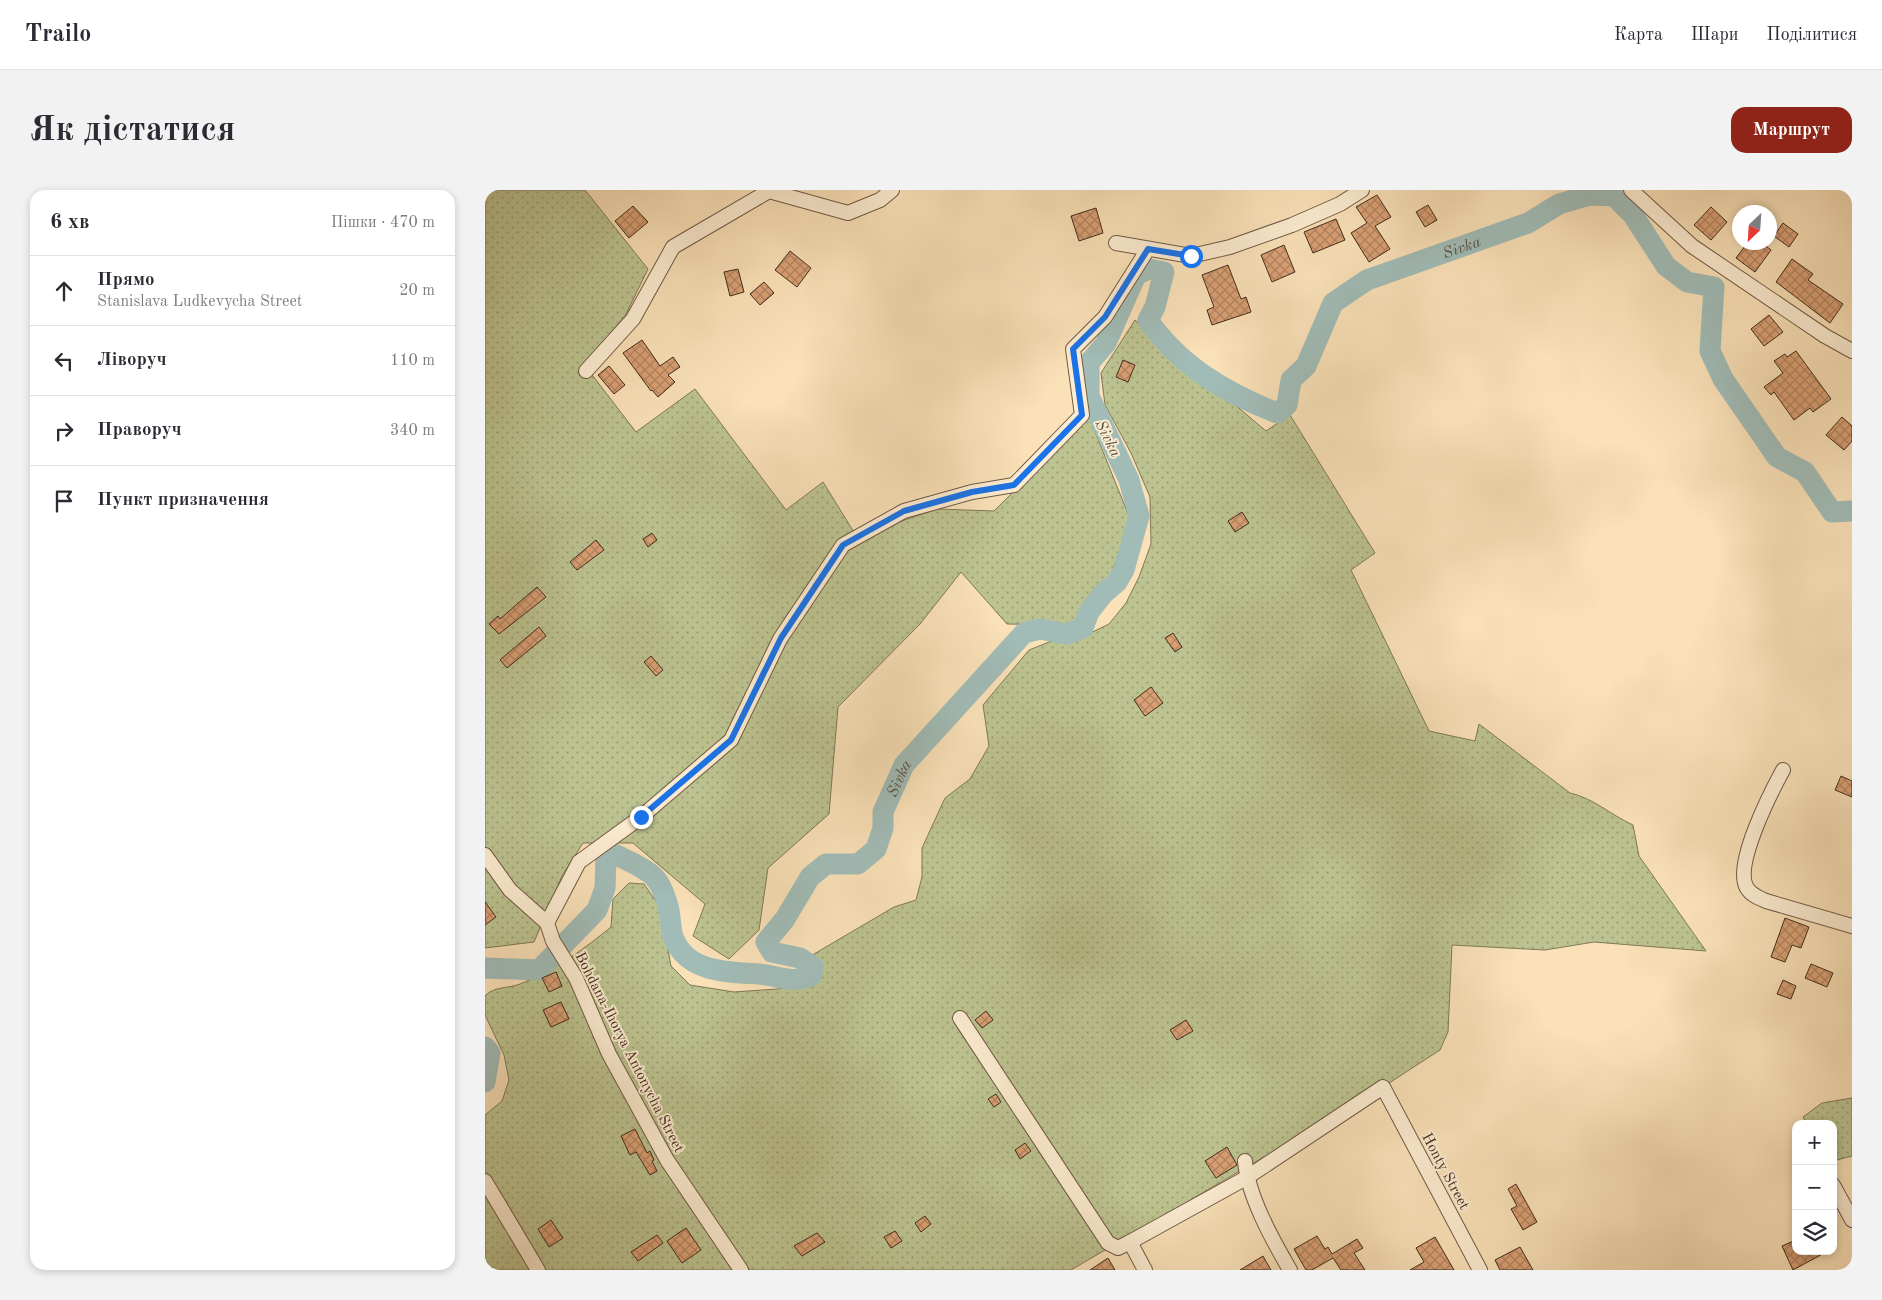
<!DOCTYPE html>
<html lang="uk">
<meta charset="utf-8">
<style>
:root{--surface:#fff;--page:#f2f2f3;--text:#2b2b33;--muted:#7c7c81;--line:#e1e1e2;--accent:#8f2418}
body{margin:0;font-family:"Old Standard TT",serif;background:var(--page);color:var(--text)}
.controls{position:absolute;right:15px;bottom:15px;display:grid;overflow:hidden;border-radius:10px;box-shadow:0 2px 8px #0003}
.controls button{width:45px;height:45px;display:grid;place-items:center;padding:0;border:0;border-bottom:1px solid var(--line);background:var(--surface);color:var(--text);font:25px sans-serif}
.compass{position:absolute;left:1247px;top:15px;width:45px;height:45px;border-radius:50%;background:var(--surface);box-shadow:0 2px 8px #0003;rotate:205deg}
.stop{position:absolute;width:15px;height:15px;margin:-11px;border:4px solid #1a73e8;border-radius:50%;background:#fff}
.stop.end{background:#1a73e8;border-color:#fff;box-shadow:0 1px 5px #0008}
.list{margin:0;padding:0;list-style:none}
h2{display:flex;justify-content:space-between;align-items:center;height:65px;margin:0;padding:0 20px;font-size:21px}
h2 small{font-size:16px;font-weight:400;color:var(--muted)}
.list li{display:grid;grid-template-columns:32px 1fr auto;gap:15px;align-items:center;box-sizing:border-box;height:70px;padding:0 20px;border-top:1px solid var(--line)}
.list b{display:block;font-size:19px;white-space:nowrap}
.list p{margin:0;font-size:16px;white-space:nowrap;color:var(--muted)}
.list em{font-size:16px;font-style:normal;color:var(--muted)}
.icon{flex:none;width:28px;height:28px;fill:none;stroke:currentColor;stroke-width:2;stroke-linecap:round;stroke-linejoin:round}
.map{position:relative;flex:none;width:1367px;height:1080px;overflow:hidden;border-radius:15px}
header{display:flex;align-items:center;gap:30px;box-sizing:border-box;height:70px;padding:0 25px;background:var(--surface);border-bottom:1px solid var(--line)}
header strong{font-size:24px}
nav{display:flex;gap:28px;margin-inline-start:auto;font-size:18px}
.intro{display:flex;align-items:center;justify-content:space-between;box-sizing:border-box;height:120px;padding:0 30px}
h1{margin:0;font-size:35px}
.button{padding:12px 22px;border-radius:15px;background:var(--accent);color:#fff;font-size:18px;font-weight:700}
main{display:flex;gap:30px;padding:0 30px}
aside{flex:1;background:var(--surface);border-radius:15px;box-shadow:0 2px 8px #0003}
.map>svg:first-child{display:block}
.green{fill:url(#green-dots);stroke:#807857}
.lines{fill:none;stroke-linecap:round;stroke-linejoin:round}
.river{stroke:#a1bcb7;stroke-width:21}
.building{fill:url(#building-cross-hatch);stroke:#432c1e}
.minor-casing{stroke:#715944;stroke-width:16}
.minor{stroke:#fcecd1;stroke-width:14}
.route{stroke:#1a73e8;stroke-width:6}
.labels{text-anchor:middle;stroke-width:4;stroke-linejoin:round;paint-order:stroke}
.street-label{font-size:15px;fill:#432c1e;stroke:#fcecd1}
.water-label{font-size:16px;font-style:italic;fill:#5a5044;stroke:#fcecd1}
</style>
<header>
<strong>Trailo</strong>
<nav><a>Карта</a><a>Шари</a><a>Поділитися</a></nav>
</header>
<div class="intro"><h1>Як дістатися</h1><a class="button">Маршрут</a></div>
<main>
<aside>
<h2>6 хв<small>Пішки · 470 m</small></h2>
<ul class="list">
<li><svg class="icon" aria-label="ahead" viewBox="0 0 24 24"><path d="M12 20V5M6 11l6-6 6 6"/></svg><div><b>Прямо</b><p>Stanislava Ludkevycha Street</p></div><em>20 m</em></li>
<li><svg class="icon" aria-label="left" viewBox="0 0 24 24"><path d="M17 20v-9H6M10 6l-5 5 5 5"/></svg><div><b>Ліворуч</b></div><em>110 m</em></li>
<li><svg class="icon" aria-label="right" viewBox="0 0 24 24"><path d="M7 20v-9h11M14 6l5 5-5 5"/></svg><div><b>Праворуч</b></div><em>340 m</em></li>
<li><svg class="icon" aria-label="arrive" viewBox="0 0 24 24"><path d="M6 21V4h12l-3 4 3 4H6"/></svg><div><b>Пункт призначення</b></div></li>
</ul>
</aside>
<div class="map">
<svg width="1367" height="1080" viewBox="0 0 1367 1080">
<defs>
<pattern id="green-dots" width="8" height="8" patternUnits="userSpaceOnUse" patternTransform="scale(1.25)"><rect width="8" height="8" fill="#bcc390"/><path d="M2 2h.1M6 6h.1" fill="none" stroke="#9a9f75" stroke-width="1.8" stroke-linecap="round"/></pattern>
<pattern id="building-cross-hatch" width="8" height="8" patternUnits="userSpaceOnUse" patternTransform="scale(1.25)"><rect width="8" height="8" fill="#d9a074"/><path d="M0 0l8 8M0 8l8-8" fill="none" stroke="#b2835f"/></pattern>
</defs>
<rect width="100%" height="100%" fill="#fae1b8"/>
<filter id="stains"><feTurbulence type="fractalNoise" baseFrequency=".004" numOctaves="4"/><feColorMatrix values="0 0 0 0 .2 0 0 0 0 .09 0 0 0 0 .02 0 0 0 .5 -.17"/></filter>
<radialGradient id="worn" r=".72"><stop offset=".6" stop-color="#630" stop-opacity="0"/><stop offset="1" stop-color="#630" stop-opacity=".3"/></radialGradient>
<g class="green">
<path d="M0 0H100L163 79 140 126 102 171 101 177 151 242 210 199 301 320 338 292 375 352 405 335 452 319 509 321 604 227 646 331 625 388 586 435 522 434 476 382 435 434 353 517 344 624 283 678 274 740 244 769 208 746 220 714 148 653H98L77 686 49 752 0 758Z"/>
<path d="M650 130 781 241 805 225 890 363 866 380 944 541 990 551 994 534 1085 603C1108 608 1126 625 1148 635L1154 666 1221 761 1109 752 1060 760 967 755 963 842 955 860 898 897 586 1080H0V925L17 911 24 890 19 865 0 825V806C9 796 22 799 35 794 69 781 99 759 126 737L128 709 144 693 159 694 175 717 186 776 205 795 249 802 292 799 323 796 336 785 329 764 409 717 431 710 437 687V658L460 608 485 589 504 556 498 515 544 460 564 452 593 449 624 434 641 413 654 387 666 354 665 307 646 263 620 215 616 183Z"/>
<path d="M1367 908V966L1348 971V934H1322L1318 927 1337 913Z"/>
</g>
<g class="lines">
<g class="river">
<path id="s1" d="M0 778 54 780 112 720 120 698 121 667 127 663C141 670 157 676 168 686 176 693 180 706 183 716 186 726 185 737 188 747 202 783 242 782 274 784 293 786 308 794 326 786L328 777 315 768 287 762 281 752 300 729 325 687 341 674H373L391 659 398 638V622L419 575 539 443 555 439 581 444 598 438 604 422 618 404 632 392 639 380 654 326 644 290 604 206V173L621 153 651 85 664 79 679 82 670 117 663 130C695 176 741 203 792 223L802 215 806 190 821 176 848 113 882 90 1043 33 1074 14 1105 5 1129 6 1148 25 1181 76 1202 92 1229 97 1225 161 1238 189 1292 267 1320 282 1347 322 1367 321"/>
<path d="M0 857 5 863 0 892"/>
</g>
</g>
<g class="building">
<path d="M892 5 906 27 890 36 905 59 884 72 866 43 882 33 871 17Z"/>
<path d="M943 15 952 30 940 37 931 22Z"/>
<path d="M148 16 163 32 144 48 130 31Z"/>
<path d="M1226 17 1242 32 1226 50 1209 35Z"/>
<path d="M611 18 618 43 594 51 586 26Z"/>
<path d="M851 29 860 50 828 63 819 42Z"/>
<path d="M1298 33 1313 44 1304 57 1289 46Z"/>
<path d="M1263 52H1276L1286 60 1270 82 1251 68Z"/>
<path d="M799 55 810 82 787 92 776 65Z"/>
<path d="M305 61 326 78 312 97 290 80Z"/>
<path d="M1307 69 1328 84 1323 90 1358 114 1345 133 1291 92Z"/>
<path d="M743 75 756 109 761 107 766 122 727 135 722 120 729 117 717 85Z"/>
<path d="M253 79 259 102 245 106 239 82Z"/>
<path d="M279 92 289 103 275 115 265 104Z"/>
<path d="M1284 125 1298 142 1279 156 1266 139Z"/>
<path d="M157 150 175 176 188 167 195 177 183 185 190 192 173 207 167 200 166 201 138 163Z"/>
<path d="M1311 161 1346 209 1328 222 1325 218 1309 230 1289 202 1286 205 1279 197 1298 183 1289 171 1300 164 1302 167Z"/>
<path d="M638 170 650 175 643 192 631 187Z"/>
<path d="M124 176 140 195 129 204 113 185Z"/>
<path d="M1357 227 1367 236V251L1359 260 1341 245Z"/>
<path d="M757 322 764 333 750 342 743 331Z"/>
<path d="M167 343 172 350 163 357 158 349Z"/>
<path d="M111 350 119 360 92 380 85 372Z"/>
<path d="M52 397 61 407 14 444 4 434 13 426 15 429Z"/>
<path d="M54 437 61 446 22 478 15 470Z"/>
<path d="M688 443 697 457 690 462 680 448Z"/>
<path d="M166 466 178 480 171 486 159 472Z"/>
<path d="M666 497 678 513 660 526 649 510Z"/>
<path d="M1356 586 1367 591V607L1350 600Z"/>
<path d="M0 712 11 727 0 735Z"/>
<path d="M1300 728 1324 737 1316 758 1307 755 1300 772 1286 767Z"/>
<path d="M1326 774 1348 783 1342 797 1320 788Z"/>
<path d="M71 782 77 796 64 802 57 788Z"/>
<path d="M1298 790 1311 796 1306 809 1292 804Z"/>
<path d="M76 812 84 829 66 837 58 820Z"/>
<path d="M501 821 508 830 497 838 490 830Z"/>
<path d="M701 830 708 841 692 850 685 840Z"/>
<path d="M511 904 516 912 509 917 503 909Z"/>
<path d="M150 939 162 963 165 961 169 970 167 971 172 981 165 985 151 962 145 965 136 946Z"/>
<path d="M540 953 546 961 535 969 530 960Z"/>
<path d="M742 957 752 975 731 988 720 971Z"/>
<path d="M1031 994 1052 1032 1038 1040 1026 1019 1032 1016 1023 999Z"/>
<path d="M440 1026 446 1034 436 1042 430 1033Z"/>
<path d="M66 1030 78 1048 64 1057 53 1039Z"/>
<path d="M201 1038 216 1060 197 1073 182 1051Z"/>
<path d="M410 1041 417 1051 406 1058 399 1047Z"/>
<path d="M332 1043 340 1052 317 1066 309 1056Z"/>
<path d="M172 1045 178 1053 153 1071 146 1062Z"/>
<path d="M832 1046 840 1059 843 1057 847 1064 872 1049 878 1058 869 1063 880 1080H856L848 1068 827 1080H821L809 1059Z"/>
<path d="M950 1047 969 1080H925L939 1072 931 1058Z"/>
<path d="M1311 1050V1061H1343L1308 1080 1297 1056Z"/>
<path d="M1035 1057 1048 1080H1015L1010 1070Z"/>
<path d="M778 1066 786 1080H755Z"/>
<path d="M623 1068 630 1080H605Z"/>
</g>
<g class="lines">
<defs>
<g id="minor">
<path d="M1146 0 1207 56 1340 146 1367 161"/>
<path d="M631 53 706 66 745 57 807 35 855 14 877 0"/>
<path d="M101 181 148 129 188 57 284 1 363 23 395 10 407 0"/>
<path d="M1298 580C1286 602 1248 676 1262 698 1266 705 1274 708 1281 711L1367 736"/>
<path d="M0 665 25 700 62 733 68 751 91 788 124 864 182 970 256 1080"/>
<path d="M62 733 94 672 156 627 246 550 295 449 358 355 419 321 487 302 529 295 597 225 588 159 620 127 663 59"/>
<path d="M475 828 623 1053 633 1058 645 1052 761 988 898 897 995 1080"/>
<path d="M760 971C763 1006 787 1049 805 1080"/>
<path d="M0 991 53 1080"/>
<path d="M1348 995 1367 1030"/>
<path d="M645 1052 660 1080"/>
</g>
</defs>
<use href="#minor" class="minor-casing"/>
<use href="#minor" class="minor"/>
</g>
<g class="lines">
<path class="route" d="M156 627 246 550 296 448 358 355 419 321 487 302 529 295 597 225 588 159 620 127 663 59 706 66"/>
</g>
<g class="labels">
<g class="street-label">
<text transform="translate(145 862) rotate(63)" y="5">Bohdana-Ihorya Antonycha Street</text>
<text transform="translate(961 981) rotate(62)" y="5">Honty Street</text>
</g>
<g class="water-label">
<text dy="6" stroke="none"><textPath href="#s1" startOffset="1916">Sivka</textPath></text>
<text transform="translate(624 248) rotate(64)" y="6">Sivka</text>
<text dy="6" stroke="none"><textPath href="#s1" startOffset="760">Sivka</textPath></text>
</g>
</g>
<rect width="100%" height="100%" filter="url(#stains)"/>
<rect width="100%" height="100%" fill="url(#worn)"/>
</svg>
<div class="controls">
<button>+</button>
<button>−</button>
<button><svg class="icon" aria-label="layers" viewBox="0 0 24 24"><path d="M12 4l9 5-9 5-9-5zM3 14l9 5 9-5"/></svg></button>
</div>
<svg class="compass" viewBox="-18 -18 36 36"><path d="M0-13l5 13h-10z" fill="#e53935"/><path d="M0 13l5-13h-10z" fill="#7c7c81"/></svg>
<div class="stop" style="left:706px;top:66px"></div>
<div class="stop end" style="left:156px;top:627px"></div>
</div>
</main>
